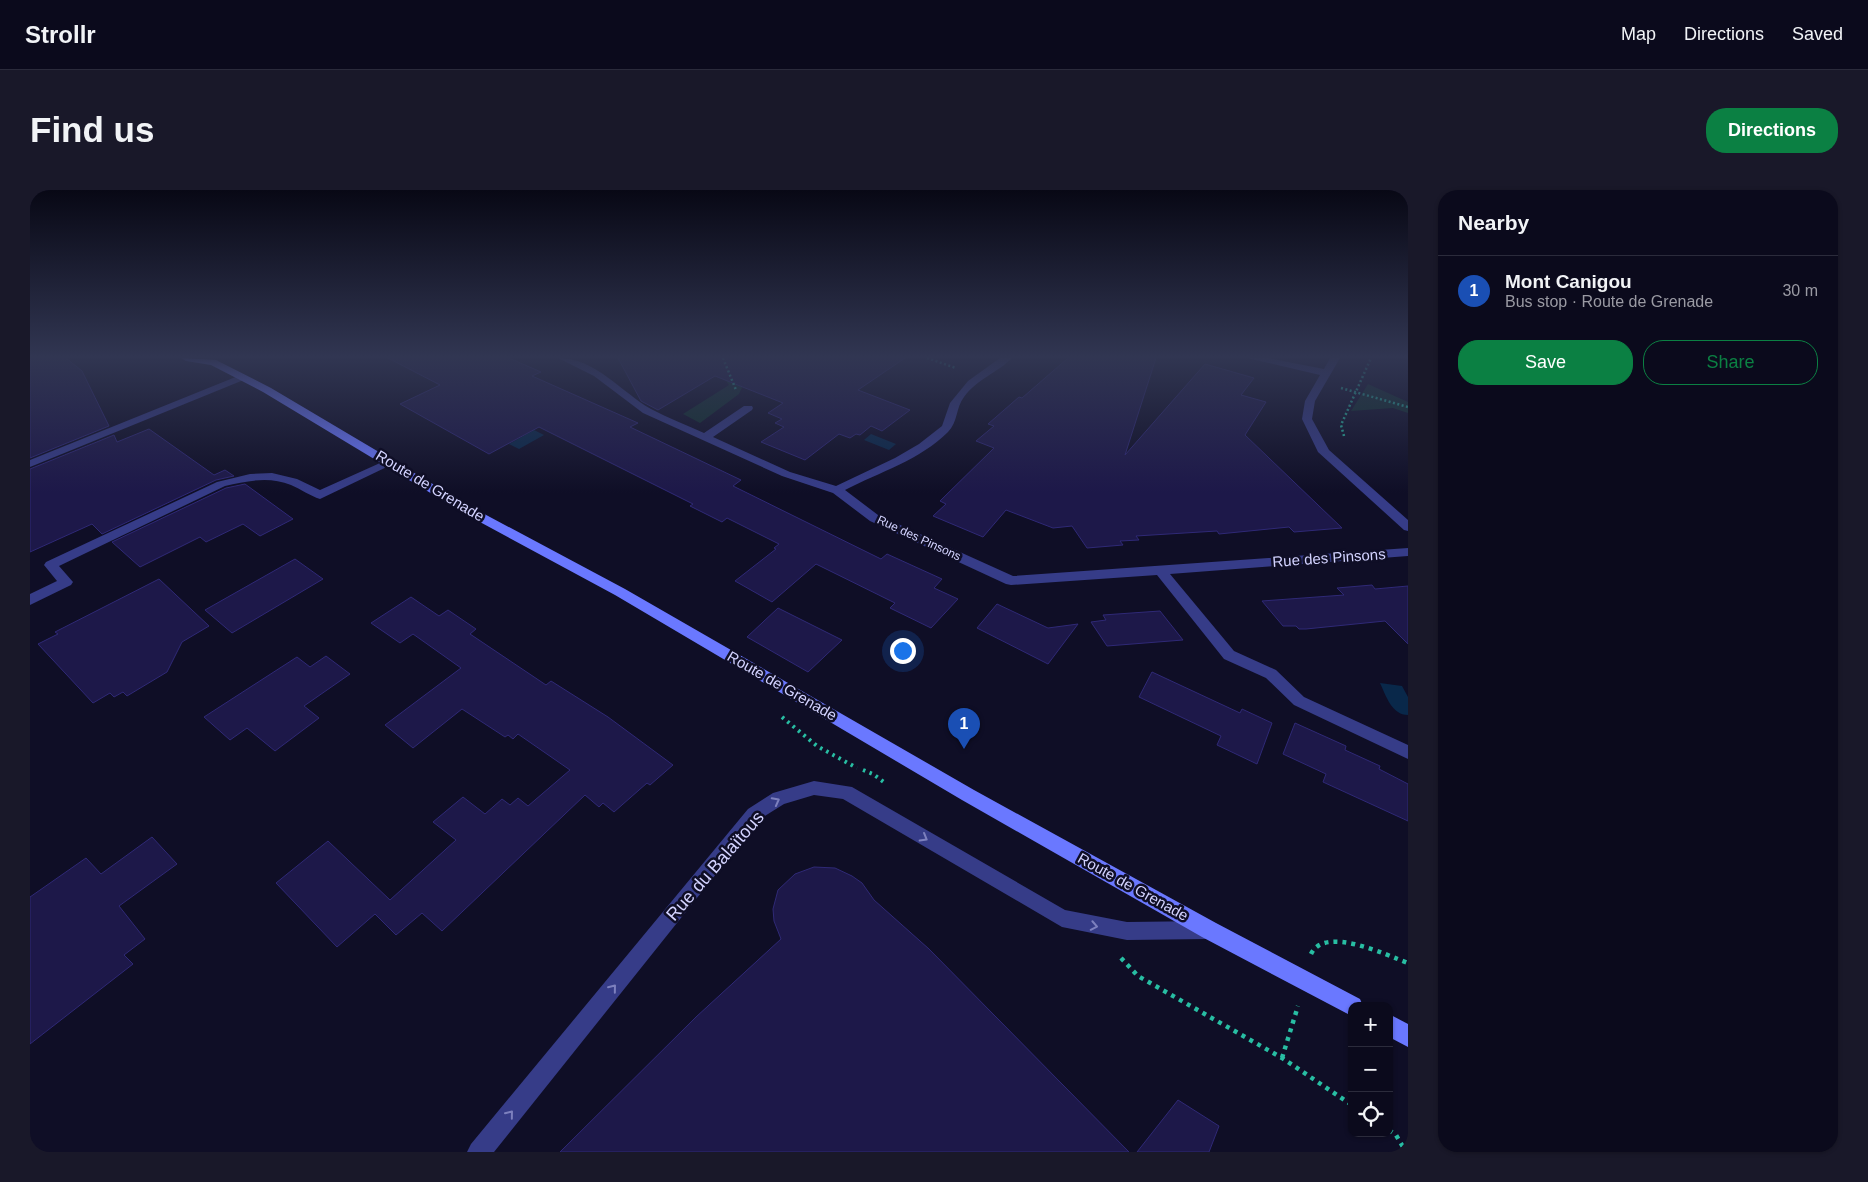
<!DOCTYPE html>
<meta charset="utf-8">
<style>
:root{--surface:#0b0a1c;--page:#191829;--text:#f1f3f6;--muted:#9a9aa3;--line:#2b2b3b;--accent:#0b8043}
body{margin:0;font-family:Helvetica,sans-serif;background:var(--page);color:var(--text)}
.controls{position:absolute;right:15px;bottom:15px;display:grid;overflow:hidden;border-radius:10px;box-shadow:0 1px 4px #0004}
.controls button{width:45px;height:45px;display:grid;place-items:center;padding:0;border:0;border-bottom:1px solid var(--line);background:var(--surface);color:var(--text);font:25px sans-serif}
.you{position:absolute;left:872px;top:460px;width:18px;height:18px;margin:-12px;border:4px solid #fff;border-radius:50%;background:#1a73e8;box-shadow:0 0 0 8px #1a73e833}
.badge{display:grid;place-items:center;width:32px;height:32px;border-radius:50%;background:var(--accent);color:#fff;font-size:16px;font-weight:700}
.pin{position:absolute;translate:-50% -41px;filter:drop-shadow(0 1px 2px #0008)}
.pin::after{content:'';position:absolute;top:26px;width:18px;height:15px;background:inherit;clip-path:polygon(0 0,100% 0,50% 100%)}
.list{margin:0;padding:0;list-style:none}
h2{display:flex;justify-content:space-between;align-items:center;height:65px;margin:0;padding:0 20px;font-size:21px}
h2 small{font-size:16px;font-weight:400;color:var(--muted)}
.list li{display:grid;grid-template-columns:32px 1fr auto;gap:15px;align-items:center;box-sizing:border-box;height:70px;padding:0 20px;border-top:1px solid var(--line)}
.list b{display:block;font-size:19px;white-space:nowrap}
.list p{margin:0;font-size:16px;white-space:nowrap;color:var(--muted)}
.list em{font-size:16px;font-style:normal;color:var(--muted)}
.actions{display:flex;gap:10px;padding:15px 20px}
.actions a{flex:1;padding:11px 0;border:1px solid var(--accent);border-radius:20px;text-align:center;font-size:18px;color:var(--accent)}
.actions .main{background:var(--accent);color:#fff}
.icon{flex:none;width:28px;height:28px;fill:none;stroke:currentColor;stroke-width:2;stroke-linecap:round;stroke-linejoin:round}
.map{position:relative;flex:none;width:1378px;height:962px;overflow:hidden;border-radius:20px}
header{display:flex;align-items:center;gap:30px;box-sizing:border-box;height:70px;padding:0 25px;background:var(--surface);border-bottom:1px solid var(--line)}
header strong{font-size:24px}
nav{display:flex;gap:28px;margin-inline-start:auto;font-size:18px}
.intro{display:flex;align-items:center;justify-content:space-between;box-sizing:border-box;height:120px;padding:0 30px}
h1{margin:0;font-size:35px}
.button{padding:12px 22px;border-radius:20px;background:var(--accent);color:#fff;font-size:18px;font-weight:700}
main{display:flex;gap:30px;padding:0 30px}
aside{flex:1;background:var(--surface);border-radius:20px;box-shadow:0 1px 4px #0004}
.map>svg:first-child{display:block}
.green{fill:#10312c}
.water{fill:#09284a}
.building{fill:#1d1849;stroke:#2f2976}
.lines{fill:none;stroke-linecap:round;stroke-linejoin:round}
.path-far2{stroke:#28bea3;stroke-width:2.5;stroke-dasharray:2 2.5;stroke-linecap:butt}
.path-far1{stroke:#28bea3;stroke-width:4;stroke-dasharray:2.5 4.5;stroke-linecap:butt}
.path{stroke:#28bea3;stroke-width:4.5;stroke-dasharray:4 5;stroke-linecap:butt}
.lane{fill:#363c88;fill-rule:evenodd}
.street{fill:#363c88;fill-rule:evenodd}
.secondary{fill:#6a78ff;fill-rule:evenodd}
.oneway{stroke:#7d80be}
.labels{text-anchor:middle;stroke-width:5;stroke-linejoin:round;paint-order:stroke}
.far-street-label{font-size:12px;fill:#d3d3ff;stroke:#0f0e26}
.street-label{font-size:15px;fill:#d3d3ff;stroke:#0f0e26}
.near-street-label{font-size:18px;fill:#d3d3ff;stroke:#0f0e26}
</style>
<header>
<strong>Strollr</strong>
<nav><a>Map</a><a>Directions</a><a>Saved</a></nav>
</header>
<div class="intro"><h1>Find us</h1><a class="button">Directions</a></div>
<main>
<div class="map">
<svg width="1378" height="962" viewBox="0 0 1378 962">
<rect width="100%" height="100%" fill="#0f0e26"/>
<g class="green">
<path d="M680 168 719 183 709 204 670 233 653 224 699 195Z"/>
<path d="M1338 194 1378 212V223L1363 218 1321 221Z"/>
</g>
<g class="water">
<path d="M504 240 514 245 489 259 479 254Z"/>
<path d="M841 244 866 254 859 260 834 250Z"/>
<path d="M1350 493 1372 496 1378 507V525C1362 525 1356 506 1350 493Z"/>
</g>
<g class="building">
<path d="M0 168H36L52 181 79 236 0 268Z"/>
<path d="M358 168H479L511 182 502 186 608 233 600 237 711 290 703 296 851 369 857 364 912 389 904 398 928 409 901 438 860 418 865 413 786 374 742 412 705 391 746 359 744 358 749 354 697 328 692 332 660 316 663 314 509 237 459 264 370 214 410 195Z"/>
<path d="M588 168H875L828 200 880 220 852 241 841 236 830 245 826 244 820 248 809 244 775 270 731 252 754 237 745 233 752 229 738 223 753 213 685 186 628 220 611 211Z"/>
<path d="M1038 168H1126L1095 265 1175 174 1224 188 1211 205 1236 212 1215 245 1312 338 1264 342 1259 337 1189 344 1187 341 1106 346 1109 350 1090 351 1093 355 1057 358 1042 336 1023 338 976 320 953 347 903 326 916 314 910 311 964 258 946 251 964 236 958 234 989 207 992 208Z"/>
<path d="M119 239 184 285 195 280 204 286 186 290 72 344 62 334 0 362V279L84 245 87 252Z"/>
<path d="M215 294 263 329 230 346 213 334 176 352 170 347 110 377 82 352 196 298Z"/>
<path d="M265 369 293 389 202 443 175 420Z"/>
<path d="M129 389 179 436 152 452 137 482 97 506 93 502 84 507 80 503 63 513 8 454 28 444 25 442Z"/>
<path d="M1342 395 1345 399 1378 396V454L1355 431 1276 439H1269L1266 436H1253L1232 411 1314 405 1307 398Z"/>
<path d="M381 407 409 426 418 420 446 439 440 444 516 495 521 491 578 527 643 575 620 595 617 593 584 622 573 613 569 617 555 605 412 741 392 723 366 745 345 724 307 757 246 693 298 651 360 710 426 650 403 632 433 607 455 624 472 609 480 615 488 608 498 616 540 580 488 544 483 549 478 545 475 547 432 519 383 558 355 535 431 478 383 444 370 453 341 433Z"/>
<path d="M967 414 1018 438 1048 434 1018 474 947 438Z"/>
<path d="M748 418 812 450 778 482 717 447Z"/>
<path d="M1130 421 1153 450 1077 456 1061 432 1076 430 1073 425Z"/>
<path d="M296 466 320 484 274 516 289 528 245 561 217 538 200 550 174 527 267 467 280 477Z"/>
<path d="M1122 482 1210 523 1212 519 1242 533 1227 574 1187 555 1191 546 1109 507Z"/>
<path d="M1265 533 1316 556 1315 560 1350 576 1349 579 1378 594V631L1293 592 1296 584 1253 564Z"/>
<path d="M122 647 147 674 89 716 115 749 94 765 103 774 0 854V707L56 668 71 684Z"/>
<path d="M784 677 805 678 822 686 832 693 844 710 899 759 1099 962H530L666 827 751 749 744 731 743 719 748 700 765 684Z"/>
<path d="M1148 910 1189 936 1179 962H1107Z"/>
</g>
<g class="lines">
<g class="path-far2">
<path d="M693 168 706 200"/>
<path d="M897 168 926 178"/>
<path d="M1311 198 1378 217"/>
<path d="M1314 246 1311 235 1341 168"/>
</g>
<g class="path-far1">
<path d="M752 527 787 556 827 578"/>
<path d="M833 580 843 584 855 593"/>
</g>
<g class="path">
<path d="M1281 764C1295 735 1356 765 1378 773"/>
<path d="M1091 768 1108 786 1252 868 1322 915"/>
<path d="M1252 868 1268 816"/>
<path d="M1359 940 1366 945 1376 962"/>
</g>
<path class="lane" d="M213 184 218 187 216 189 0 277V270Z"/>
<g class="street">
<path d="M528 168C566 168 591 202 621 219 638 228 657 235 674 243L714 216H722L723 218 722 220 683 247 760 282 806 296 865 268 889 254 912 236 920 213 938 191 970 168H982C967 183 947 189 934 207 926 217 928 232 918 242 890 270 850 282 815 300L848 325 983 386 1378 358V366L1140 384 1204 461 1246 480 1274 507 1378 555V569L1264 515 1236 488 1194 469 1127 385 981 395 976 394 840 331 803 303 752 286 613 223 564 186Z"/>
<path d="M1217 168H1238L1294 179 1300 168H1310L1285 211 1282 229 1299 260 1378 330V341L1374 340 1288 262 1272 229 1275 211 1290 185Z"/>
<path d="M359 269 363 270 365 272 363 274 290 309C280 306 271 299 261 295 239 286 217 291 195 296L29 376 43 392 41 395 0 415V404L27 391 14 375 16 372 187 292 220 284 242 283 267 289 290 300Z"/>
<path d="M784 591 822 597 1035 720 1097 732 1178 731 1185 733 1188 740 1185 747 1178 749 1097 750 1032 737 813 609 784 605 754 614 730 629 464 962H437L441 954 718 619 743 603Z"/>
</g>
<g class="secondary">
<path d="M151 168 186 170 241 198 445 319 595 399 944 600 1186 733 1330 809 1333 816H1322V826L1316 823 1172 747 932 610 585 405 437 325 233 202 181 175 156 171Z"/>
<path d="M1359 824 1378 834V857L1359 847Z"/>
</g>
</g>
<defs><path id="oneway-chevron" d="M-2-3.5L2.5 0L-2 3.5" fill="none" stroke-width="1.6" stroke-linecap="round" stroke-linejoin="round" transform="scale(1.25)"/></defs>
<g class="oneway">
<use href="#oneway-chevron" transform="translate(746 611) rotate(-28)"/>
<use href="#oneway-chevron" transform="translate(894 648) rotate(30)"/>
<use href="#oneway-chevron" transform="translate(1064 736) rotate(11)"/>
<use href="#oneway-chevron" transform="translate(583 798) rotate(-51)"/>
<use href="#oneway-chevron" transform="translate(480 924) rotate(-51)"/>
</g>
<linearGradient id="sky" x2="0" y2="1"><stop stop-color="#080815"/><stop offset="0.55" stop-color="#313652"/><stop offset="1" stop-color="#313652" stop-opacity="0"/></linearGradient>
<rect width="1378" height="303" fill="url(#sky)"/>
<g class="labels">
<g class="far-street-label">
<text transform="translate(889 348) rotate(25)" y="4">Rue des Pinsons</text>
</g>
<g class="street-label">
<text transform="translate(400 296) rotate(31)" y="5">Route de Grenade</text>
<text transform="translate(1299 368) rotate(-4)" y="5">Rue des Pinsons</text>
<text transform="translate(752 496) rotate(30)" y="5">Route de Grenade</text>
<text transform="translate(1103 697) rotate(29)" y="5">Route de Grenade</text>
</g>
<g class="near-street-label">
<text transform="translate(685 676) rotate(-49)" y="6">Rue du Balaïtous</text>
</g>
</g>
</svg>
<div class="controls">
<button>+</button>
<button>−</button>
<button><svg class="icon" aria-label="locate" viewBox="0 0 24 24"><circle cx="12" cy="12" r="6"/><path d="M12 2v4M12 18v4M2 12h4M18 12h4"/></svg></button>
</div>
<div class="you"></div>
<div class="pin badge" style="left:934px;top:559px;background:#1a4fb4">1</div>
</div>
<aside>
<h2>Nearby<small></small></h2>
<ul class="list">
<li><span class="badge" style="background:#1a4fb4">1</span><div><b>Mont Canigou</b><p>Bus stop · Route de Grenade</p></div><em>30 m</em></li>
</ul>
<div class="actions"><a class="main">Save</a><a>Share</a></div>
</aside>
</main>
